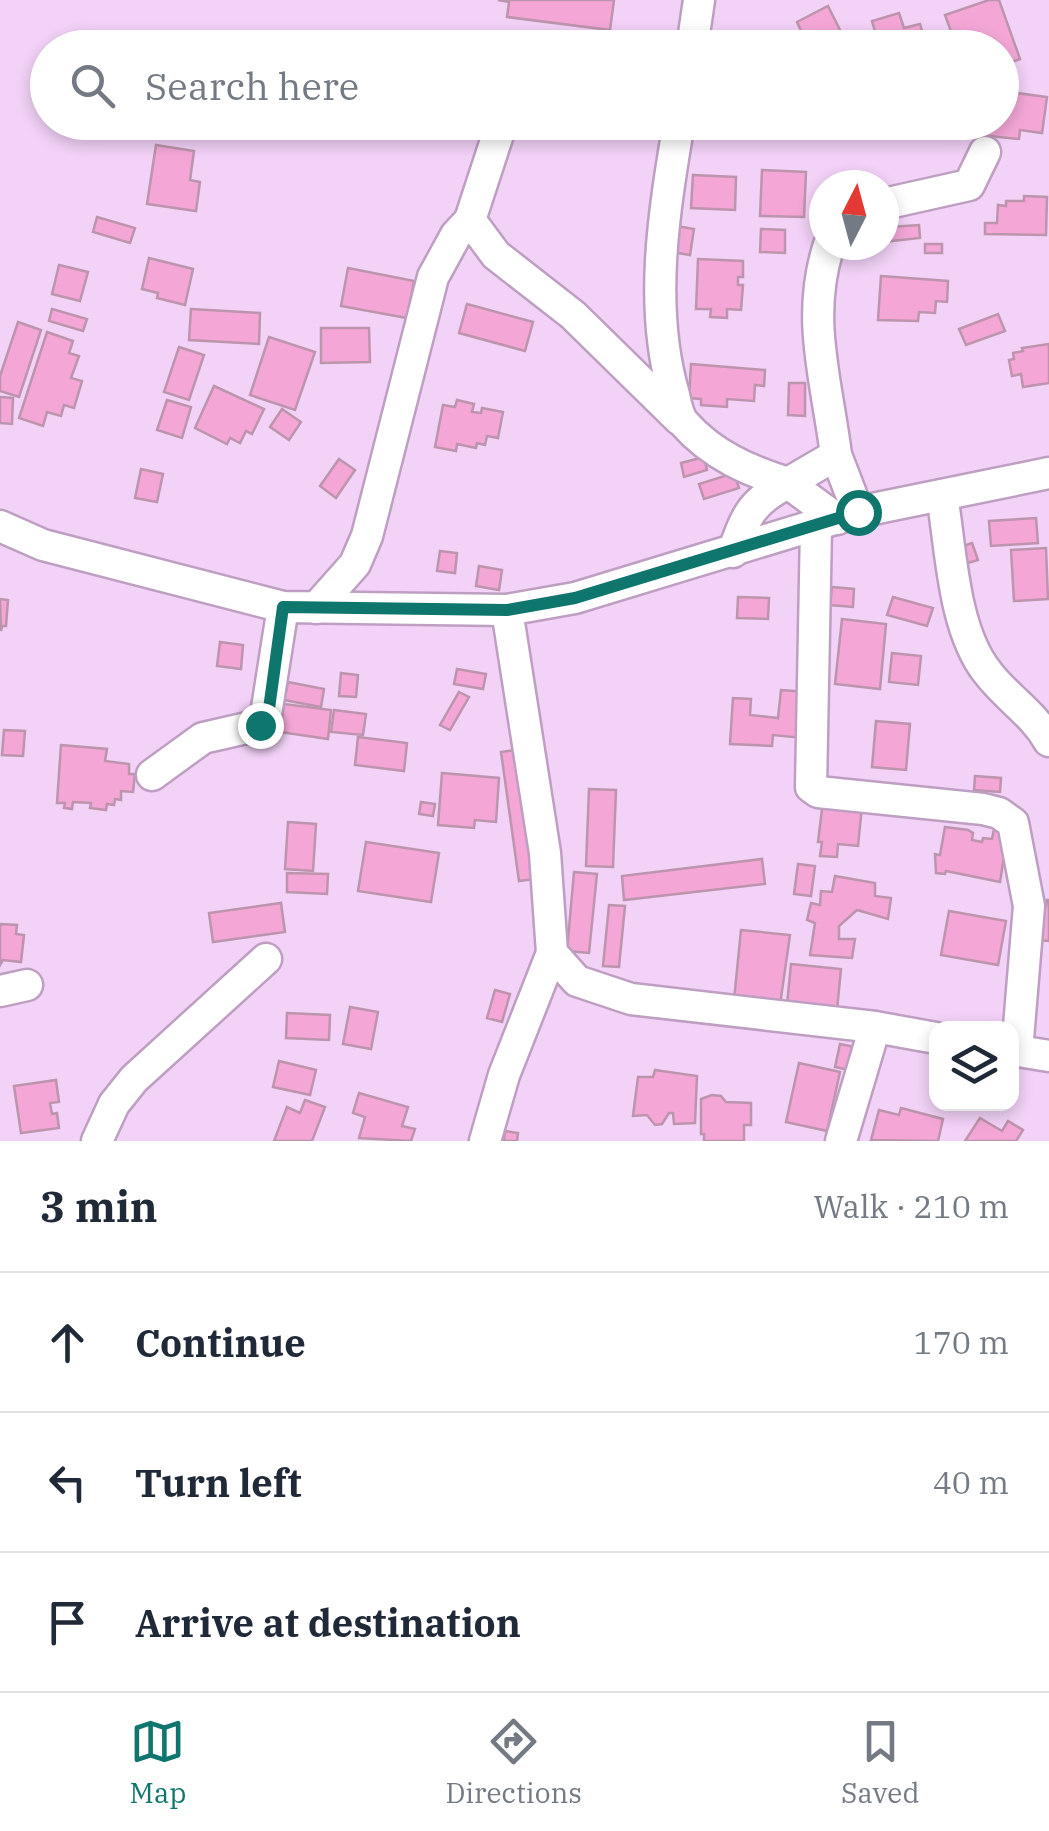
<!DOCTYPE html>
<meta charset="utf-8">
<style>
:root{--surface:#fff;--page:#f6f6f7;--text:#1f2937;--muted:#747a83;--line:#e0e1e3;--accent:#0f766e}
body{margin:0;font-family:"IBM Plex Serif",serif;background:var(--page);color:var(--text)}
.controls{position:absolute;right:30px;bottom:30px;display:grid;overflow:hidden;border-radius:20px;box-shadow:0 5px 15px #0003}
.controls button{width:90px;height:90px;display:grid;place-items:center;padding:0;border:0;border-bottom:2px solid var(--line);background:var(--surface);color:var(--text);font:50px sans-serif}
.compass{position:absolute;left:809px;top:170px;width:90px;height:90px;border-radius:50%;background:var(--surface);box-shadow:0 5px 15px #0003;rotate:6deg}
.stop{position:absolute;width:30px;height:30px;margin:-22px;border:8px solid #0f766e;border-radius:50%;background:#fff}
.stop.end{background:#0f766e;border-color:#fff;box-shadow:0 2px 10px #0008}
.list{margin:0;padding:0;list-style:none}
h2{display:flex;justify-content:space-between;align-items:center;height:130px;margin:0;padding:0 40px;font-size:42px}
h2 small{font-size:32px;font-weight:400;color:var(--muted)}
.list li{display:grid;grid-template-columns:65px 1fr auto;gap:30px;align-items:center;box-sizing:border-box;height:140px;padding:0 40px;border-top:2px solid var(--line)}
.list b{display:block;font-size:38px;white-space:nowrap}
.list em{font-size:32px;font-style:normal;color:var(--muted)}
.icon{flex:none;width:55px;height:55px;fill:none;stroke:currentColor;stroke-width:2;stroke-linecap:round;stroke-linejoin:round}
.map{position:relative;flex:none;width:1049px;height:1141px;overflow:hidden}
.search{position:absolute;background:var(--surface);box-shadow:0 5px 15px #0003;left:30px;right:30px;top:30px;height:110px;display:flex;align-items:center;gap:25px;box-sizing:border-box;padding:0 35px;border-radius:55px;color:var(--muted);font-size:38px}
.sheet{height:550px;background:var(--surface)}
nav{display:flex;justify-content:space-around;align-items:center;box-sizing:border-box;height:140px;border-top:2px solid var(--line);background:var(--surface);font-size:28px;color:var(--muted)}
nav a{display:grid;justify-items:center;gap:5px}
nav .on{color:var(--accent)}
.map>svg:first-child{display:block}
.building{fill:#f4a7d7;stroke:#bd94ad;stroke-width:2.5}
.lines{fill:none;stroke-linecap:round;stroke-linejoin:round}
.minor-casing{stroke:#be9fc2;stroke-width:35}
.minor{stroke:#fff;stroke-width:30}
.route{stroke:#0f766e;stroke-width:12}
</style>
<div class="map">
<svg width="1049" height="1141" viewBox="0 0 1049 1141">
<rect width="100%" height="100%" fill="#f2d2f7"/>
<g class="building">
<path d="M498 0H614L610 30 507 17 509 2Z"/>
<path d="M989 0H999L1020 59 1002 66V48H957L945 15Z"/>
<path d="M828 6 846 42 834 48H809L797 22Z"/>
<path d="M899 13 904 28 920 24 927 48H853L852 42 876 35 872 21Z"/>
<path d="M1002 91 1047 97 1042 133 1020 130 1019 139 980 135 981 122H1002Z"/>
<path d="M156 145 194 151 190 180 200 182 196 211 147 204Z"/>
<path d="M762 170 806 172 804 217 760 216Z"/>
<path d="M693 175 736 177 735 210 691 208Z"/>
<path d="M1024 196 1047 197 1046 235 985 234V223H997L998 205 1006 206V201H1024Z"/>
<path d="M97 217 135 228 130 243 93 232Z"/>
<path d="M671 225 694 229 690 255 666 251Z"/>
<path d="M919 225 920 238 891 241 890 227Z"/>
<path d="M761 229 785 230V253L760 252Z"/>
<rect x="925" y="244" width="17" height="9"/>
<path d="M149 258 193 269 185 305 157 298 158 293 142 289Z"/>
<path d="M698 259 743 261V277H738V285H743L741 310 727 309V318L710 317 711 309H696Z"/>
<path d="M59 265 88 272 80 301 52 294Z"/>
<path d="M348 268 414 281 407 318 341 306Z"/>
<path d="M881 276 948 281 947 302 936 301 935 313 919 312 918 321 878 320Z"/>
<path d="M467 304 533 322 525 351 459 333Z"/>
<path d="M52 309 87 319 83 331 49 321Z"/>
<path d="M191 309 260 313 259 344 189 340Z"/>
<path d="M998 314 1005 331 966 345 959 329Z"/>
<path d="M18 322 41 330 19 397 0 391V376Z"/>
<path d="M321 328H369L370 362 321 363Z"/>
<path d="M47 332 73 341 69 353 79 356 71 378 82 381 74 408 64 405 61 416 47 412 43 426 19 418Z"/>
<path d="M269 337 315 352 295 410 250 395Z"/>
<path d="M1049 344V383L1023 387 1021 374 1012 376 1009 360 1014 359 1013 353 1023 351 1022 348Z"/>
<path d="M179 347 204 355 189 400 164 392Z"/>
<path d="M691 364 765 370 764 386 755 385 754 401 727 399V407L701 405V399L689 398Z"/>
<path d="M789 383H805V416L788 415Z"/>
<path d="M214 386 264 409 252 434 246 431 240 443 230 438 227 444 195 428Z"/>
<path d="M0 397 13 398 12 424 0 423Z"/>
<path d="M167 400 191 407 182 438 157 430Z"/>
<path d="M457 400 474 404 472 412 481 413 482 408 503 412 498 438 487 436 485 445 477 443 476 448 457 444 456 451 435 447 443 405 455 407Z"/>
<path d="M282 409 301 422 289 440 270 427Z"/>
<path d="M704 457 707 470 684 477 681 463Z"/>
<path d="M339 459 355 470 336 498 320 486Z"/>
<path d="M141 469 163 474 157 502 135 498Z"/>
<path d="M734 473 739 488 704 499 699 484Z"/>
<path d="M1036 518 1038 543 991 546 989 521Z"/>
<path d="M972 543 978 560 965 564 960 547Z"/>
<path d="M1046 548 1048 599 1014 601 1011 550Z"/>
<path d="M440 551 457 553 455 573 437 571Z"/>
<path d="M479 566 502 570 499 590 476 586Z"/>
<path d="M832 587 854 589 853 607 830 605Z"/>
<path d="M738 597 769 598 768 619 737 618Z"/>
<path d="M893 597 933 608 927 626 887 615Z"/>
<path d="M0 599 8 600 6 626H2L1 631Z"/>
<path d="M842 619 886 624 880 689 835 684Z"/>
<path d="M220 642 243 645 241 669 217 666Z"/>
<path d="M892 653 921 656 918 685 889 682Z"/>
<path d="M457 669 486 674 483 689 454 684Z"/>
<path d="M341 673 358 675 356 697 339 696Z"/>
<path d="M288 682 324 689 321 707 284 700Z"/>
<path d="M781 690 807 692 803 738 773 735 772 746 730 744 733 698 751 699 750 715 778 718Z"/>
<path d="M459 692 469 697 450 730 440 725Z"/>
<path d="M284 704 331 710 328 739 280 732Z"/>
<path d="M334 710 366 714 363 735 331 732Z"/>
<path d="M876 721 910 724 906 770 872 767Z"/>
<path d="M4 730 25 731 23 756 2 755Z"/>
<path d="M358 737 407 743 404 771 355 765Z"/>
<path d="M61 745 107 749 105 761 129 764V774H135L133 792 121 791V800L115 799 114 805 107 804 106 810 90 808 91 803 73 802 72 809 64 808 65 803H57Z"/>
<path d="M524 749 542 878 519 881 501 752Z"/>
<path d="M442 773 499 778 496 822 475 820 474 828 438 825Z"/>
<path d="M975 776 1001 778 1000 792 974 790Z"/>
<path d="M589 789 616 790 613 867 586 866Z"/>
<path d="M823 801 862 806 858 846 838 844 837 857 820 856 822 842H818Z"/>
<path d="M421 802 435 804 433 816 419 814Z"/>
<path d="M288 822 316 824 313 871 285 869Z"/>
<path d="M945 827 968 830 973 833 972 840 982 842 983 838 992 839 994 829 1008 831 1000 882 946 871 945 874 936 873 935 854 940 855Z"/>
<path d="M366 842 439 853 431 902 358 891Z"/>
<path d="M762 859 765 884 624 900 622 876Z"/>
<path d="M798 864 815 866 811 896 794 894Z"/>
<path d="M574 872 597 874 589 953 567 951Z"/>
<path d="M287 873 328 874 327 894 287 892Z"/>
<path d="M835 876 875 883V896L891 898 888 919 857 910 839 926V939H855L852 958 810 955 815 923 807 920 811 903 820 905 821 891 832 892Z"/>
<path d="M1047 900H1049V941L1038 940 1041 905 1046 906Z"/>
<path d="M281 903 285 932 213 942 209 913Z"/>
<path d="M609 905 625 906 619 967 603 966Z"/>
<path d="M949 911 1006 921 998 965 941 955Z"/>
<path d="M0 924 17 925 16 934 24 935 21 962 3 960 0 965Z"/>
<path d="M741 930 790 935 780 1005 734 1000Z"/>
<path d="M791 964 841 969 837 1010 787 1005Z"/>
<path d="M495 990 510 994 502 1022 487 1018Z"/>
<path d="M350 1007 378 1012 371 1049 343 1044Z"/>
<path d="M287 1013 330 1015 329 1040 286 1038Z"/>
<path d="M840 1044 864 1049 859 1072 835 1067Z"/>
<path d="M279 1061 316 1070 310 1095 273 1087Z"/>
<path d="M799 1063 840 1072 827 1131 786 1122Z"/>
<path d="M655 1070 697 1076 695 1123 674 1124 673 1113H669L662 1124 655 1125 647 1115 633 1116 638 1077H653Z"/>
<path d="M56 1080 59 1102 50 1103 52 1114 57 1113 59 1128 21 1133 14 1086Z"/>
<path d="M359 1093 408 1107 402 1126 415 1129 411 1141 359 1138 365 1117 353 1113Z"/>
<path d="M712 1095 721 1096 726 1102 751 1103V1125H744V1141H704V1134H701V1099Z"/>
<path d="M305 1100 325 1107 312 1141H274L287 1107 300 1113Z"/>
<path d="M901 1108 943 1119 938 1141 871 1140 879 1110 899 1115Z"/>
<path d="M980 1118 1002 1131 1008 1121 1023 1130 1016 1141H965Z"/>
<path d="M505 1131 518 1133 517 1141H504Z"/>
</g>
<g class="lines">
<defs>
<g id="minor">
<path d="M692 48 699 0"/>
<path d="M502 122 470 220 496 255 573 315 679 419"/>
<path d="M679 122C664 212 648 306 674 395 676 404 678 416 684 423 712 455 749 471 788 483L836 455 858 512"/>
<path d="M884 204 969 185 985 152"/>
<path d="M829 245C805 318 827 382 836 455"/>
<path d="M942 495C951 549 953 630 988 673 1007 698 1033 713 1049 741"/>
<path d="M0 526 43 545 283 607 507 610 575 598 858 512 1049 473"/>
<path d="M816 527 811 787 818 792 983 809 999 813 1013 823 1029 906 1017 1051"/>
<path d="M733 552C747 514 751 502 788 483L837 519"/>
<path d="M316 608 355 564 367 536 433 277 456 235 470 220"/>
<path d="M507 610 545 853 552 953 577 981 631 999 875 1027 936 1038"/>
<path d="M152 775 203 738 260 725 265 721 283 607"/>
<path d="M0 991 27 985"/>
<path d="M1012 1050 1049 1056"/>
<path d="M97 1141 114 1104 134 1079 266 959"/>
<path d="M485 1141 504 1075 552 953"/>
<path d="M841 1141 875 1027"/>
</g>
</defs>
<use href="#minor" class="minor-casing"/>
<use href="#minor" class="minor"/>
</g>
<g class="lines">
<path class="route" d="M260 725 268 716 283 607 507 610 575 598 858 512"/>
</g>
</svg>
<div class="controls">
<button><svg class="icon" aria-label="layers" viewBox="0 0 24 24"><path d="M12 4l9 5-9 5-9-5zM3 14l9 5 9-5"/></svg></button>
</div>
<svg class="compass" viewBox="-18 -18 36 36"><path d="M0-13l5 13h-10z" fill="#e53935"/><path d="M0 13l5-13h-10z" fill="#747a83"/></svg>
<div class="stop" style="left:858px;top:512px"></div>
<div class="stop end" style="left:260px;top:725px"></div>
<div class="search"><svg class="icon" aria-label="search" viewBox="0 0 24 24"><circle cx="10" cy="10" r="6"/><path d="M15 15l6 6"/></svg>Search here</div>
</div>
<section class="sheet">
<h2>3 min<small>Walk · 210 m</small></h2>
<ul class="list">
<li><svg class="icon" aria-label="ahead" viewBox="0 0 24 24"><path d="M12 20V5M6 11l6-6 6 6"/></svg><div><b>Continue</b></div><em>170 m</em></li>
<li><svg class="icon" aria-label="left" viewBox="0 0 24 24"><path d="M17 20v-9H6M10 6l-5 5 5 5"/></svg><div><b>Turn left</b></div><em>40 m</em></li>
<li><svg class="icon" aria-label="arrive" viewBox="0 0 24 24"><path d="M6 21V4h12l-3 4 3 4H6"/></svg><div><b>Arrive at destination</b></div></li>
</ul>
</section>
<nav>
<a class="on"><svg class="icon" aria-label="map" viewBox="0 0 24 24"><path d="M3 6l6-2 6 2 6-2v14l-6 2-6-2-6 2zM9 4v14M15 6v14"/></svg>Map</a>
<a><svg class="icon" aria-label="directions" viewBox="0 0 24 24"><path d="M12 3l9 9-9 9-9-9zM9 14v-3h6M13 9l2 2-2 2"/></svg>Directions</a>
<a><svg class="icon" aria-label="saved" viewBox="0 0 24 24"><path d="M7 4h10v16l-5-4-5 4z"/></svg>Saved</a>
</nav>
